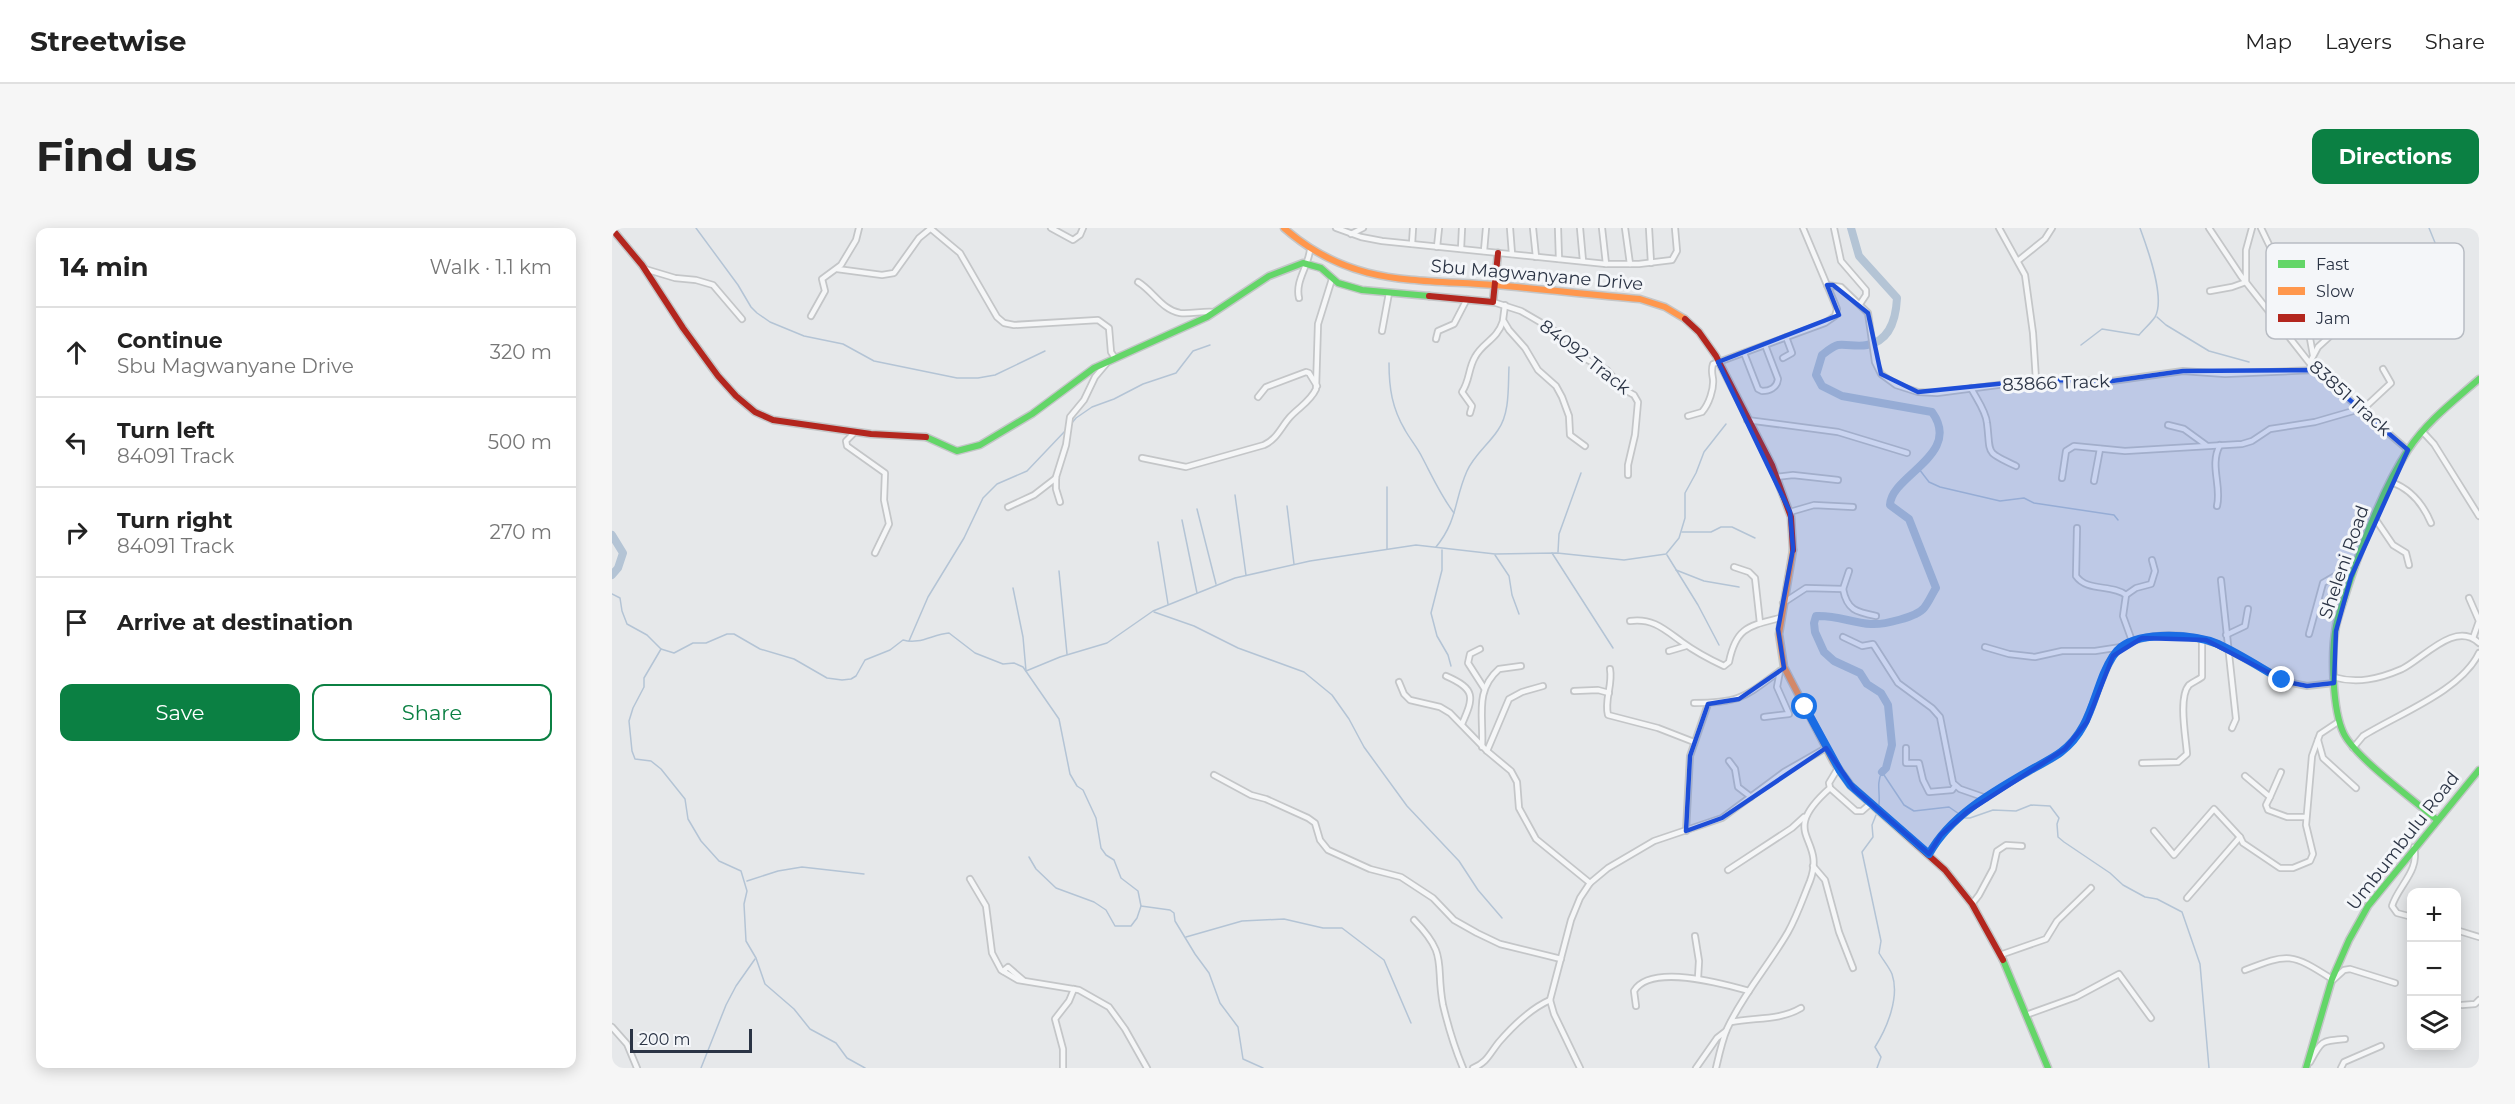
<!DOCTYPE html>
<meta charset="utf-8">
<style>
:root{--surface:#fff;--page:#f6f6f6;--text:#222;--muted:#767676;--line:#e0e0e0;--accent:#0b8043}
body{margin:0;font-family:Montserrat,sans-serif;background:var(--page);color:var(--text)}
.controls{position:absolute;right:18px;bottom:18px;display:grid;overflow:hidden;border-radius:12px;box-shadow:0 3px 15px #0003}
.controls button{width:54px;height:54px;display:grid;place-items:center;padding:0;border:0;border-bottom:2px solid var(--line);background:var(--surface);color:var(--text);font:30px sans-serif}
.scale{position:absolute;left:18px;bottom:15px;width:122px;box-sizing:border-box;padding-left:6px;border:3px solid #2b3445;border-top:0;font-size:16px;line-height:21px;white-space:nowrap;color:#2b3445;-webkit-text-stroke:4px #f4f6f9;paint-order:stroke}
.stop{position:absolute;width:18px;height:18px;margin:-14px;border:4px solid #1a73e8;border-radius:50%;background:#fff}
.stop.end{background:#1a73e8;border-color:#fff;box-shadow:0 2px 6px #0008}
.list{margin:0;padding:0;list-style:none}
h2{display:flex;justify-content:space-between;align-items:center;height:78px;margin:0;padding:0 24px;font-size:26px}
h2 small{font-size:20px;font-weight:400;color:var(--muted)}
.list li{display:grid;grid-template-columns:39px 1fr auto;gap:18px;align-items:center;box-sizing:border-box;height:90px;padding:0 24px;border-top:2px solid var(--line)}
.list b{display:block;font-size:22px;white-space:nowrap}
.list p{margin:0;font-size:20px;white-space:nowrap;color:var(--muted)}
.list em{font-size:20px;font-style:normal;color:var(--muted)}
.actions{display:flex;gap:12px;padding:18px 24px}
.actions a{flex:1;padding:14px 0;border:2px solid var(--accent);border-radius:12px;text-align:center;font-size:21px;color:var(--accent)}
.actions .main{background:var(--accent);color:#fff}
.icon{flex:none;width:33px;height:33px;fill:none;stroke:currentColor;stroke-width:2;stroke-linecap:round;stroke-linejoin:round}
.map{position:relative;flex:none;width:1867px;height:840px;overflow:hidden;border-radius:12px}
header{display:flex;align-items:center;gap:36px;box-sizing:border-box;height:84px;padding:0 30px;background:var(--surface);border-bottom:2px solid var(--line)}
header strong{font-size:28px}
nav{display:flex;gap:33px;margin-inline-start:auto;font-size:21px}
.intro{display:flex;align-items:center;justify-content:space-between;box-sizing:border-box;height:144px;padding:0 36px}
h1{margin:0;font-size:42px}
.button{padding:15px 27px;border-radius:12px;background:var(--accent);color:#fff;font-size:21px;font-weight:700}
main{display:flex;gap:36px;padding:0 36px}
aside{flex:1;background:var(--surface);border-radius:12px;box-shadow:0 3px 15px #0003}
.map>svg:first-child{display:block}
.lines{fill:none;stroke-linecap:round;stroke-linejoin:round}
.stream{stroke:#b4c4d5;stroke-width:1.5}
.river{stroke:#b4c4d5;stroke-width:8}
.street-casing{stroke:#c4c6c8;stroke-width:8}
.fast-casing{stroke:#c4c6c8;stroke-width:9}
.slow-casing{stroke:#c4c6c8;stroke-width:9}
.jam-casing{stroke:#c4c6c8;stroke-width:9}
.street{stroke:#f5f6f7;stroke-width:4.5}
.fast{stroke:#63d668;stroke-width:6}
.slow{stroke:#ff974d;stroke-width:6}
.jam{stroke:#b3261e;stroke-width:6}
.route{stroke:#1a73e8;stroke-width:8}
.marked{fill:#1d4ed8;fill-opacity:0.2;stroke:#1d4ed8;stroke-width:4.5;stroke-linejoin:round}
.labels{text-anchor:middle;stroke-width:6;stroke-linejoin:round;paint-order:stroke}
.street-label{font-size:18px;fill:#2b3445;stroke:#f4f6f9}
.key{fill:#f4f6f9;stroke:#b8bcc3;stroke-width:1.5}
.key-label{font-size:16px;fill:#2b3445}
</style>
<header>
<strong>Streetwise</strong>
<nav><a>Map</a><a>Layers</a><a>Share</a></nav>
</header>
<div class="intro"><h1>Find us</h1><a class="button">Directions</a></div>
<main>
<aside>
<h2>14 min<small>Walk · 1.1 km</small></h2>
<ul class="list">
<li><svg class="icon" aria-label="ahead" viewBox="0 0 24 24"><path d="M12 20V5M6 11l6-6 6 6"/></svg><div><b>Continue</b><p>Sbu Magwanyane Drive</p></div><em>320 m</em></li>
<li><svg class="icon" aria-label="left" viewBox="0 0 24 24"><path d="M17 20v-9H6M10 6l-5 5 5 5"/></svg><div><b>Turn left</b><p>84091 Track</p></div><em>500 m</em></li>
<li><svg class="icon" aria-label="right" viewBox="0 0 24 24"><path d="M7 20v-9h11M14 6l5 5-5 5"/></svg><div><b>Turn right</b><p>84091 Track</p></div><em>270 m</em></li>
<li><svg class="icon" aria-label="arrive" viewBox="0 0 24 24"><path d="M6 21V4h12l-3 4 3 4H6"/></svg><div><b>Arrive at destination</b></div></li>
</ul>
<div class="actions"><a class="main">Save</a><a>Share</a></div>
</aside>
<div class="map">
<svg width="1867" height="840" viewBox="0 0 1867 840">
<rect width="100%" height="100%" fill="#e6e8ea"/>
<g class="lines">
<g class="stream">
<path d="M84 0 126 57 139 79 145 85 158 94 192 108 231 116 262 133 345 150H366L383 147 433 123"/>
<path d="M1817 0 1826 22 1831 81"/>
<path d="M1545 89 1554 97 1597 123 1637 134"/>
<path d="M1469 117 1490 101 1527 107C1532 101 1539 95 1543 89 1554 70 1535 19 1528 0"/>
<path d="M777 135C777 160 780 180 793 202 798 211 805 219 810 229 820 248 829 268 842 285"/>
<path d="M459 196 464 190 480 179 502 171 531 156 564 145 581 123 598 117"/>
<path d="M1307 241 1317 254 1328 259 1388 273 1412 270 1422 275 1502 287 1506 292"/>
<path d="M775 259V321"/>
<path d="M623 267 634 347"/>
<path d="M675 278 682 336"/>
<path d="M585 281 604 356"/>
<path d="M570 292 585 365"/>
<path d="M1070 304H1099L1109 299H1120L1143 310"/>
<path d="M546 314 556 376"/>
<path d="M824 319C846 292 842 272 855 243 862 227 877 216 886 202 898 185 896 159 897 139"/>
<path d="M830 322V342L819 385 825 408 836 427 839 438"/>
<path d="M946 324 947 306 969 245"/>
<path d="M940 325 1001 420"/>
<path d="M883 327 897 348 900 367 907 386"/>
<path d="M1055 327 1086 377 1107 417"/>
<path d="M1064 342 1092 353 1127 359"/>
<path d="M447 343 455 426"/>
<path d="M401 360 411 409 414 443 448 429 495 415 541 383 623 350 698 333 804 317 883 326 945 325 1012 332 1054 326 1067 310 1073 290V265L1084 245 1092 224 1114 196"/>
<path d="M0 366 8 370 10 383 15 396 35 407 49 421 62 425 81 415H94L115 406H122L148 421 182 431 215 450 230 452 239 451 244 448 253 432 278 422 291 412C308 417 321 406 337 405L363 425 391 436 402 435 411 439 447 491 458 546 465 558 471 562 484 590 489 620 494 627 502 632 509 650 526 663 529 678 558 682 562 685 563 693 583 726 597 745 608 775 626 799 631 831 651 840"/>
<path d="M542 384 582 398 626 420 692 444 720 467 737 491 752 519 795 578 847 633 866 662 890 690"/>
<path d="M297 413 316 369 352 310 371 270 385 256 415 243 454 202"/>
<path d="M49 421 32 450V459L21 480 17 493 20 523 23 531 39 533 49 541 73 571 76 591 89 613 107 633 129 643 135 663 132 676 134 713 144 730 153 756 182 781 198 801 224 815 235 830 253 840"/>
<path d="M1266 582C1270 569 1263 557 1270 544L1292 577 1302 583 1337 579 1353 590H1358L1381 582 1404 583 1419 577 1438 578 1447 590 1445 596 1446 609 1452 614 1498 645 1511 657 1533 669 1545 671 1570 684 1588 736 1597 840"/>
<path d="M1264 587 1260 597 1261 609 1250 624 1269 713 1267 725C1271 732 1277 739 1280 746 1288 769 1275 800 1263 819L1269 829 1265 840"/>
<path d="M417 629 424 641 444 660 482 674 494 682 503 698H519L525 690 529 678"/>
<path d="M135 653 166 643 190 639 252 646"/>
<path d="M574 709 630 693 672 691 711 700H730L772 732 799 795"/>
<path d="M89 840 114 777 124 758 143 731"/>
</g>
<g class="river">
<path d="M1239 0 1247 28 1285 70C1284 91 1278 113 1255 117 1245 119 1235 116 1226 117 1221 118 1214 124 1210 127L1204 147 1210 158 1230 168 1320 184C1351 227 1279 247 1278 277L1297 291 1324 360C1320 366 1317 374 1312 380 1305 389 1271 397 1259 396 1239 395 1226 387 1204 388L1202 395 1203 404 1212 424 1222 433 1248 445 1255 456 1269 465 1276 477 1280 517 1274 540 1270 544"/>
<path d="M0 307 11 325 6 340 0 347"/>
</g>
<defs>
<g id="street">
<path d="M318 0 348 25 385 89 392 95 402 97 486 92 497 100 499 124 503 130"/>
<path d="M439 0 461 12 468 7 471 0"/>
<path d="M724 0 749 9 770 13 994 36H1027L1060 32 1065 23 1063 0"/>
<path d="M898 0 900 26"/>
<path d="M921 0 924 29"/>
<path d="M946 0 947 31"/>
<path d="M968 0 971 33"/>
<path d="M990 0 994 36"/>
<path d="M1013 0 1018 36"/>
<path d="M1037 0 1039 35"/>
<path d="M1222 0 1229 33 1254 62V67L1248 76"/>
<path d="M1387 0 1413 47 1421 105 1424 152"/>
<path d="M1597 0 1629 48 1703 142 1796 222"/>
<path d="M1649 0 1661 25 1673 33"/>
<path d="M739 6 751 0"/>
<path d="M800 16 801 0"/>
<path d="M825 19 827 0"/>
<path d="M849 21 850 0"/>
<path d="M872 23 874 0"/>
<path d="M1407 32 1433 11 1440 0"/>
<path d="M33 41 63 50 84 52 101 57 130 91"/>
<path d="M225 41 270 47 282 45 307 10 318 1"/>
<path d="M526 54C541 63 550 82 568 85 579 86 591 83 602 84"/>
<path d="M1215 57 1229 59 1256 85 1263 134 1269 146 1284 157 1306 164 1325 165 1424 152 1500 153 1571 143 1613 146 1703 142"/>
<path d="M1680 61 1695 94 1701 127"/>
<path d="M1598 63 1620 59 1634 54V22L1640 0"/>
<path d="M687 70C683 53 696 39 698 22"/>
<path d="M881 74 909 83 940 101 958 114 966 127 995 142 1011 161 1022 167 1026 174 1023 207 1016 237V247"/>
<path d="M893 77 891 92 897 102 913 120 926 142 944 158 950 169 957 188 958 207 973 218"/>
<path d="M199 88 213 63 210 51 229 37 244 12 247 0"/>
<path d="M770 103 777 65"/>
<path d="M824 111 826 103 842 96 855 71"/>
<path d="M1132 125 1146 161 1150 163C1157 163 1165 160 1166 151L1153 117"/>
<path d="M1171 130 1180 125 1174 109"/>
<path d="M1698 134 1706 119 1752 77 1779 42 1786 43C1801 61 1787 85 1802 101"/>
<path d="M1359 160C1364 170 1374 183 1375 195 1379 227 1372 223 1404 238"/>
<path d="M646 169 654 159 694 144 697 145 705 158"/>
<path d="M1749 183 1779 155 1771 141"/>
<path d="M858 185 860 178 850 164C858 152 856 141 863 129 871 114 885 112 891 93"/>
<path d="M1076 188 1090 184C1097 176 1102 161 1101 151 1100 144 1099 142 1101 136L1213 95 1223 88 1225 81 1223 76 1191 0"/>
<path d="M1135 192 1226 204 1295 225"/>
<path d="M1556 197 1572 201 1594 217"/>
<path d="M1810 203 1822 216 1867 288"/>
<path d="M243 204 234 213 235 218 273 245 272 272 277 296 263 325"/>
<path d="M530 230 574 239 652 217C665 211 669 199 678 189 687 179 698 174 704 161L706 96 720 51"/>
<path d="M1164 249 1181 247 1226 252"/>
<path d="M1450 250 1454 223 1462 218 1513 223 1630 216 1640 213 1658 201 1703 194 1748 181"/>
<path d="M1482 253 1488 221"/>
<path d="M1779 254C1799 261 1811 276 1819 295"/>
<path d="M448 274 444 261V249L454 217 458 189 472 172 483 149 494 136"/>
<path d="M1605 278C1610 258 1597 237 1608 217"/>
<path d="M396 279 422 267 444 250"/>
<path d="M1178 284 1202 277 1241 279"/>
<path d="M1762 289 1781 317 1794 325 1797 337"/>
<path d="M1465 300 1464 348C1475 364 1500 356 1514 367L1511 388 1520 413"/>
<path d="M1122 339 1137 344 1143 350 1148 395"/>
<path d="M1609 352 1624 491 1620 500"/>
<path d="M1231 361C1235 382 1244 384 1264 388"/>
<path d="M1514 367 1524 360 1539 356 1543 343 1540 332"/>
<path d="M1857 370 1867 393 1861 410"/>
<path d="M1171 375 1194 360 1231 361 1237 343"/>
<path d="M1018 393C1041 390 1052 401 1070 414 1081 422 1099 432 1112 438L1117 434C1124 399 1137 398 1168 390"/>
<path d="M1697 406 1711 355 1723 348 1741 344"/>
<path d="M1614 407 1633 398 1636 381"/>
<path d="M1231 409 1250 418 1261 416 1286 455 1320 480 1328 489 1341 555 1348 561 1374 570"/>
<path d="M1373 419 1397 426 1423 429 1450 423H1483L1509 419"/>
<path d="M868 421 858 426 856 435 872 460"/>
<path d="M1057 423 1074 418"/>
<path d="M998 441C1001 457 992 472 996 487L1046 500 1082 514"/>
<path d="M834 448C864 461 862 469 850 496"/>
<path d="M1721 449C1745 456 1767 451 1790 441 1811 431 1843 392 1867 415"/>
<path d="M787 454 792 466 798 472 828 479 838 485 875 523 899 543 905 554 907 580 924 611 978 655"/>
<path d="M962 463 986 462 997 465"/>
<path d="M1082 475C1132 475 1134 467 1172 440"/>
<path d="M1152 489 1177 486 1165 459 1168 443"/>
<path d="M1706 512 1711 530 1744 560"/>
<path d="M870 519C872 489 862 463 887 441L909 438"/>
<path d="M1294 520V535H1307L1311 552 1317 564 1340 562 1343 558"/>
<path d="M1741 520 1751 508C1786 486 1849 463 1867 425"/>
<path d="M875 523 897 471 910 464 931 458"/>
<path d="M1117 533 1123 541 1126 559 1139 569"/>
<path d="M1530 535 1566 534 1575 526C1574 510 1566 469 1577 457 1581 454 1586 452 1590 449V412"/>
<path d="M602 547 639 567 654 571 696 590 703 595 708 612 716 622 758 641 789 649 821 670 842 692 865 705 888 716 949 731"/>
<path d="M1633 548 1658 569 1654 577 1656 582 1675 589H1694"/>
<path d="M1218 560 1244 583H1250L1258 576"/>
<path d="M1658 569 1669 544"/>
<path d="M1074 603 1078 528 1096 476"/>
<path d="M1542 603 1562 627 1602 581 1628 609 1631 615 1668 640H1681L1698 633 1701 626 1694 597 1700 528 1708 506 1726 494"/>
<path d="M1317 626C1338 587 1382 564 1419 542 1430 535 1444 530 1454 520 1481 495 1483 459 1501 428 1525 400 1574 405 1606 416L1675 454 1695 458 1722 455"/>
<path d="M1201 638 1213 652 1227 704 1241 740"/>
<path d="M1116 642 1180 600 1192 589"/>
<path d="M358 651 374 678 380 725 389 742 406 752 467 762 497 779 513 801 535 840"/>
<path d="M1575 670 1628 609"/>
<path d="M1360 676 1367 667 1381 641 1385 623 1394 617 1410 618"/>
<path d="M1800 689 1785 685 1780 678C1786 658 1808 643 1802 619"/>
<path d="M802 692C837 728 823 735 831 777 836 798 843 821 851 840"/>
<path d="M1844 702 1867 709"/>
<path d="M1083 708 1087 733 1086 750"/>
<path d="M1388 727 1434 711 1445 693 1479 660"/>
<path d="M1633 742C1677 725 1679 725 1720 751"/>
<path d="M391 743 396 739 411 752"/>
<path d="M1721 752 1732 742 1738 741 1783 755"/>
<path d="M1850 777 1863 776 1867 772"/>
<path d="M1024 778 1022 763C1039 735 1112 756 1137 763"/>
<path d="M1414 787 1464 769 1507 746 1539 790"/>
<path d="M1119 794C1143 789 1167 793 1189 780"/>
<path d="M0 799 15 816 25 840"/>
<path d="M1698 834C1710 812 1709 813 1733 811"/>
<path d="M451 840V821L443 791 457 773 462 761"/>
<path d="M861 840C875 835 878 825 887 814 900 799 920 780 938 772"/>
<path d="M968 840 942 786 938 772 959 692 968 670 978 655 996 640 1042 613 1110 590 1172 544 1214 520"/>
<path d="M1084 840 1105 810 1114 803"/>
<path d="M1104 840C1107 827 1110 813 1115 801 1131 766 1157 737 1176 704 1185 688 1191 670 1198 653 1215 608 1164 608 1218 560L1217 555 1226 540"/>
<path d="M1729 840 1732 834 1769 818"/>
</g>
<g id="fast">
<path d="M314 209 345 223 368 217 420 186 482 140 595 89 657 48 691 35 709 40 726 55 750 62 817 68"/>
<path d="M1825 592C1802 572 1744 530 1732 506 1720 482 1719 424 1724 398 1727 385 1732 372 1736 359 1751 313 1770 262 1796 222 1815 193 1842 173 1867 151"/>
<path d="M1391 732 1436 840"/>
<path d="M1694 840 1720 751 1737 712 1756 678 1867 542"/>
</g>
<g id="slow">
<path d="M672 0C738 58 801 51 882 57 931 61 979 67 1028 71L1053 79 1073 91"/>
<path d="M1181 322 1167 406 1172 439 1221 533 1239 558"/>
</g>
<g id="jam">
<path d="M0 1 30 37 71 100 106 148 124 168 143 184 161 192 259 206 314 209"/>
<path d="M817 68 881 74 886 25"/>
<path d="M1073 91 1087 104 1104 128 1160 237 1179 289 1181 322"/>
<path d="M1239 558 1333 642 1360 676 1391 732"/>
</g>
</defs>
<use href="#street" class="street-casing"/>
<use href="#fast" class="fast-casing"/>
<use href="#slow" class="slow-casing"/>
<use href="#jam" class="jam-casing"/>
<use href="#street" class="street"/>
<use href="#fast" class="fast"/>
<use href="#slow" class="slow"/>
<use href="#jam" class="jam"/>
</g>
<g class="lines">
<path class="route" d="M1193 479 1228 543 1238 557 1317 626C1339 586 1384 562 1422 540 1431 535 1441 530 1449 524 1476 504 1480 474 1492 445 1496 436 1501 425 1509 419 1530 403 1583 406 1606 416 1628 426 1649 440 1670 452"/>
</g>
<path class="marked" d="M1215 57H1221L1256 85 1269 146 1306 164 1424 152 1500 153 1571 143 1703 142 1796 222 1739 349 1724 403 1722 455 1695 458 1675 454 1594 412 1530 410 1501 428 1475 494 1453 521 1355 584 1329 607 1317 626 1242 561 1214 520 1110 590 1074 603 1078 528 1096 476 1127 471 1172 440 1166 401 1181 321 1178 284 1106 134 1227 87Z"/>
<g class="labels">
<g class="street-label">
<text transform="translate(925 47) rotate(5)" y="6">Sbu Magwanyane Drive</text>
<text transform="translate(973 129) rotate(38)" y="6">84092 Track</text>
<text transform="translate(1444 155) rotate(-2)" y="6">83866 Track</text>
<text transform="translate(1738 170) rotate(42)" y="6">83851 Track</text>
<text transform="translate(1732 334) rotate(-71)" y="6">Sheleni Road</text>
<text transform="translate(1791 613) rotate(-52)" y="6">Umbumbulu Road</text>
</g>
</g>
<rect x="1654" y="15" width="198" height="96" rx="9" class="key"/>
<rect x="1666" y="32" width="27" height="8" fill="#63d668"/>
<rect x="1666" y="59" width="27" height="8" fill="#ff974d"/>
<rect x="1666" y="86" width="27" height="8" fill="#b3261e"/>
<g class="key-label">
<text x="1704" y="42">Fast</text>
<text x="1704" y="69">Slow</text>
<text x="1704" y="96">Jam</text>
</g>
</svg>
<div class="controls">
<button>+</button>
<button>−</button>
<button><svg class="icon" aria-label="layers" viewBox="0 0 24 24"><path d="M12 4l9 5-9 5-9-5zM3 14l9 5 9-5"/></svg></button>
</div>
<div class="scale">200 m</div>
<div class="stop" style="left:1193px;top:479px"></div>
<div class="stop end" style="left:1670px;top:452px"></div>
</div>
</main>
